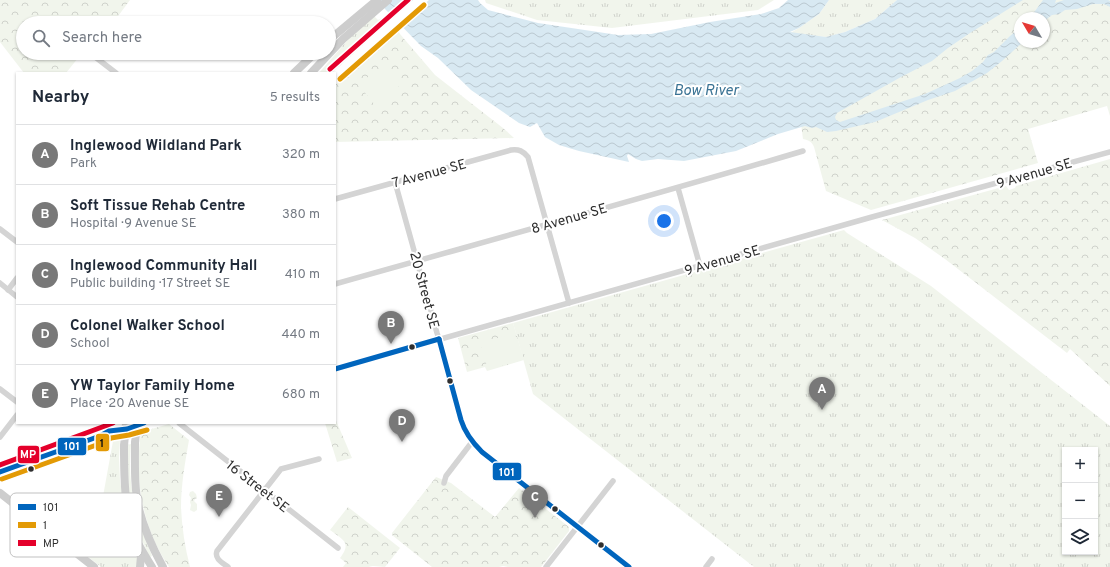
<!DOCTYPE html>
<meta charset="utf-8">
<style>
:root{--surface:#fff;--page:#f6f6f7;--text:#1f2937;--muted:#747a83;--line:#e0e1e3;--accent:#787878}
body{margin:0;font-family:Overpass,sans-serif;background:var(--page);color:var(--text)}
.controls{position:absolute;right:12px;bottom:12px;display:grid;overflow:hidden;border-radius:0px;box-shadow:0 1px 3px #0004}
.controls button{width:36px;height:36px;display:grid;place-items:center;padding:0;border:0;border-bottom:1px solid var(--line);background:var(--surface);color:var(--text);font:20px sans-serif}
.compass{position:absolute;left:1014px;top:12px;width:36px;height:36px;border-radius:50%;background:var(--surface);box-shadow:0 1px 3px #0004;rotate:308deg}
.you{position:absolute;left:664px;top:221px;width:14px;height:14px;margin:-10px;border:3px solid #fff;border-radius:50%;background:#1a73e8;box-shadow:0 0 0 6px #1a73e833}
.badge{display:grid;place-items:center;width:26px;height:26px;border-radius:50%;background:var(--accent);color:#fff;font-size:13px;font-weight:700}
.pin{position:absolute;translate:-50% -33px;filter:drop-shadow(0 1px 2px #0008)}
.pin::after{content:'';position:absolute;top:21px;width:14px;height:12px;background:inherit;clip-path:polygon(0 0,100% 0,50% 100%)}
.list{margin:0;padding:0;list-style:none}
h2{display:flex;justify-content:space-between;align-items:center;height:52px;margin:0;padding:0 16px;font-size:17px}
h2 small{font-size:13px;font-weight:400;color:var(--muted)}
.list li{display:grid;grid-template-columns:26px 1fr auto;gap:12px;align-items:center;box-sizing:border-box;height:60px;padding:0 16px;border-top:1px solid var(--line)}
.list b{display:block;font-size:15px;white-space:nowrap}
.list p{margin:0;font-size:13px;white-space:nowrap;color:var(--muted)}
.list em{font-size:13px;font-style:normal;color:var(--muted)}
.icon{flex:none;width:22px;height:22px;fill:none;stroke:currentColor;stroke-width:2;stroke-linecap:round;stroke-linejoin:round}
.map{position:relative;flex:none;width:1110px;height:567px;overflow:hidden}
.search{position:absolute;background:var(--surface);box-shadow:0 1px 3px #0004;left:16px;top:16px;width:320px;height:44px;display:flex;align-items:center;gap:10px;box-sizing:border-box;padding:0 14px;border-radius:22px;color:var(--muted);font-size:15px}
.panel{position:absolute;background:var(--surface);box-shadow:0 1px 3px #0004;left:16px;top:72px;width:320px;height:352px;border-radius:0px}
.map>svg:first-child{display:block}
.grass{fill:url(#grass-tufts);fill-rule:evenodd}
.park{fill:url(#park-crowns);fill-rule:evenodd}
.garden{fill:#f1f5ec}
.water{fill:url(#water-waves)}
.pier{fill:#fff}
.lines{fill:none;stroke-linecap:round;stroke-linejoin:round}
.secondary-tunnel{stroke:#d5d5d5;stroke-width:8;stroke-dasharray:8 4;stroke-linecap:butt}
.street{stroke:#d4d4d4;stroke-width:5.5}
.secondary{stroke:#cdcdcd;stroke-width:8}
.secondary-bridge{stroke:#cdcdcd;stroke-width:8}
.bus-1-casing{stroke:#fff;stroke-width:8}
.bus-2-casing{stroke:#fff;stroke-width:8}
.bus-3-casing{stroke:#fff;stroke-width:8}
.bus-1{stroke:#0065bd;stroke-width:5}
.bus-2{stroke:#e39a05;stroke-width:5}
.bus-3{stroke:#e4002b;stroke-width:5}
.bus-dot{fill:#2f2f2f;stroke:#fff;stroke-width:1.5}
.labels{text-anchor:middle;stroke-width:4;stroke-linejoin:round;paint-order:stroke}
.street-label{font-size:14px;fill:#2f2f2f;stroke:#fff}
.water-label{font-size:15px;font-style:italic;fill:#3a7394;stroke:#fff}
.key{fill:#fff;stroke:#c1c1c1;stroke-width:1}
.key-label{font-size:11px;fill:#2f2f2f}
.line-badge{stroke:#fff;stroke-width:1.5}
.badge-label{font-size:11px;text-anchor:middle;font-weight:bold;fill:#fff}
.pale-badge-label{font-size:11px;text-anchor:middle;font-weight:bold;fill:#111}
</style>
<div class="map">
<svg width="1110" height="567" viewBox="0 0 1110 567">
<defs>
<pattern id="grass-tufts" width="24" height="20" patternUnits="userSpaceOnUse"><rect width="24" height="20" fill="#f1f5ec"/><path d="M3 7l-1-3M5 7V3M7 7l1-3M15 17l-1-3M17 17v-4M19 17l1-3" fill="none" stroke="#cfd2cb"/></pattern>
<pattern id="park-crowns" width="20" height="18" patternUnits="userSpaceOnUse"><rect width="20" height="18" fill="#f1f5ec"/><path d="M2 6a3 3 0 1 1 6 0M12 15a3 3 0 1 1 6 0" fill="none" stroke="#cfd2cb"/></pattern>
<pattern id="water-waves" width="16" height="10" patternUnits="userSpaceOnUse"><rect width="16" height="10" fill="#d8e9f2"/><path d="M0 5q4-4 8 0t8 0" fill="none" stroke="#bac8d0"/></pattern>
</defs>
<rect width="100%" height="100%" fill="#fff"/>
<g class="grass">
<path d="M485 0H774L758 10 612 28 537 20 486 3Z"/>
<path d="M829 0H897L875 19 845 32 826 37 790 33 799 28 819 14Z"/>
<path d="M374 16 378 20 382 18 386 24 332 73H319L352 35Z"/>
<path d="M844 230 847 233 931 286 1110 426V567H754L533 394 513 323ZM1065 450H1095V552H1065Z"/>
<path d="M120 439 119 458 120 481 128 528 137 557V567H101L87 556 100 513 113 441Z"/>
<path d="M131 444C129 464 130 486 135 506 139 523 146 540 152 556L150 557C140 538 131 516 129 495 128 478 128 461 127 445Z"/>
</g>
<g class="park">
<path d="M0 0H130L113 23H23V53H82L66 73H24L0 42Z"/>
<path d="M1019 0H1110V116L1107 106 1028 129 1038 163 871 210 826 191 814 147C812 142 809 140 803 139L801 124ZM1020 18H1044V42H1020Z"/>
<path d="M397 29 400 34 435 75 503 128 514 138 335 142V85Z"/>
<path d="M1110 159V386L1070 349 1067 353 945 259 915 238 882 220 1006 186 1009 190 1015 188 1016 186Z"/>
<path d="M513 323 524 360 487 371 485 367 467 372 458 338Z"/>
<path d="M335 418 352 458 337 462 325 423H335Z"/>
<path d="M169 424 189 440C185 463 181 485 181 508 182 528 185 548 190 567H169C142 527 134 479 141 432Z"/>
<path d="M436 477 451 483 495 517 519 488 569 527V531L541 567H508L503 566 499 567H432L392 535V533Z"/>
<path d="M193 491 196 494 197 498 195 499 194 501 197 504V510L194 512 190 510 191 505 190 502 191 498 189 495 190 492Z"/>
<path d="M348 507 400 548 385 567C380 567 373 565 369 567H343L346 563 340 558C352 542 343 540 330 530Z"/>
</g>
<g class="garden">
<path d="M390 68 399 77 398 90 379 105H375L362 89C363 78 370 76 377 69H378Z"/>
<path d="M515 333 522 360 488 370 480 343Z"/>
</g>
<g class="water">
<path d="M379 0H478L480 3 488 10 538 23 618 35 651 34 710 22 761 14 779 8 788 0H829L819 14 799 28 790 32 826 37 845 32 875 19 897 0H1023L970 33 948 48 932 61 901 77 837 113 835 117 836 120 840 122 925 94 960 78 972 71 983 62 988 55 994 52 1010 36 1020 28V42H1023L1002 61 987 73 955 91 928 100 875 122 836 131 827 132 816 127 812 128 805 126 778 134 736 151 684 161 658 159 642 161 636 159 628 154 627 156 629 162 579 151 559 145 545 137 537 123 530 127 519 123 471 90 438 58 421 46 385 9Z"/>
<path d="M1043 0H1056L1055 3 1064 0H1108L1110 1V7L1104 4H1093L1077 9 1065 10 1059 14 1052 15 1044 21V18H1030Z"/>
</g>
<path class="pier" d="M413 0H429L416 12 415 14 412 17H410L400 26 392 19Z"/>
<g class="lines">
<path class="secondary-tunnel" d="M100 436 103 433 114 430"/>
<g class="street">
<path d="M90 53 116 73"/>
<path d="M395 182 437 333 439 339 461 420 464 429 472 442 482 452 629 567"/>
<path d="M678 188 700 266"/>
<path d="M335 199 511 150C519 149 523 151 528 157L569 303"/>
<path d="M0 229 17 242"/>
<path d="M0 283 17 297"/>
<path d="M335 284C491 240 648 197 803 151"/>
<path d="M8 290 17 278"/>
<path d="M335 369 872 217 1110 152"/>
<path d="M0 389 17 402"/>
<path d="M179 423 338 548"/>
<path d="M0 437 17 415"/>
<path d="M444 483 446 476 472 442"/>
<path d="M228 567C223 563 214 559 217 551L281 469 319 459"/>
<path d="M546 567 613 481"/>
<path d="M706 567 712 559"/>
</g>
<g class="secondary">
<path d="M329 40 377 0"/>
<path d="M294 73 315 53"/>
<path d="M311 73 343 39 388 0"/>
<path d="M114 434 121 432"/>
<path d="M135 443C135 465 134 488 139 509 144 529 153 549 163 567"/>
<path d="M124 446C124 479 124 513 138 543 142 551 147 559 152 567"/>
<path d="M0 472 100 436"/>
<path d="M0 493 94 567"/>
<path d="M139 548 141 556 140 567"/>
</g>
<g class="secondary-bridge">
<path d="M135 443 137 423"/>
<path d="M124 446 126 423"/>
</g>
<defs>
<g id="bus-1">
<path d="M439 339 461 420C465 433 472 442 482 452L629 567"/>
<path d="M335 369 439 339"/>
<path d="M0 472 100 436 109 431 127 429 144 423"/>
</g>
<g id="bus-2">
<path d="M340 79 424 5"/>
<path d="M2 479 102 443 111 438 129 435 147 430"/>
</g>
<g id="bus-3">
<path d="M330 69 408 0"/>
<path d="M0 465 113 423"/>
</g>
</defs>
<use href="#bus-1" class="bus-1-casing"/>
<use href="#bus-2" class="bus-2-casing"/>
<use href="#bus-3" class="bus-3-casing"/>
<use href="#bus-1" class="bus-1"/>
<use href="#bus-2" class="bus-2"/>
<use href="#bus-3" class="bus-3"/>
</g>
<g class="bus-dot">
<circle cx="412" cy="347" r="3.5"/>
<circle cx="450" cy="381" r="3.5"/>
<circle cx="31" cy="469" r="3.5"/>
<circle cx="555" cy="509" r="3.5"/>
<circle cx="601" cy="545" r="3.5"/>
</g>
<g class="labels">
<g class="street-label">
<text transform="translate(429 173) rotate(-15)" y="5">7 Avenue SE</text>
<text transform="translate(1034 173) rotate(-16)" y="5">9 Avenue SE</text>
<text transform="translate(569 218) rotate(-16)" y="5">8 Avenue SE</text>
<text transform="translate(722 260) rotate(-16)" y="5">9 Avenue SE</text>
<text transform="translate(425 290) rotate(75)" y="5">20 Street SE</text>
<text transform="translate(258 486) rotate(38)" y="5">16 Street SE</text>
</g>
<g class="water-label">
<text x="706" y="95">Bow River</text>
</g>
</g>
<rect x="10" y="493" width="132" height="64" rx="6" class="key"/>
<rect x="18" y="504" width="18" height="6" fill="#0065bd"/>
<rect x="18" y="522" width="18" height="6" fill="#e39a05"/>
<rect x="18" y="540" width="18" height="6" fill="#e4002b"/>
<g class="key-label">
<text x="43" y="511">101</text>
<text x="43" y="529">1</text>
<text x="43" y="547">MP</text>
</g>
<g class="line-badge">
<rect x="95" y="433" width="15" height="19" rx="4" fill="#e39a05"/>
<rect x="57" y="437" width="30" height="19" rx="4" fill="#0065bd"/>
<rect x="17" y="445" width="23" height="19" rx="4" fill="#e4002b"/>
<rect x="492" y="462" width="30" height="19" rx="4" fill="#0065bd"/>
</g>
<g class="badge-label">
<text x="72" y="450">101</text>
<text x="28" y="458">MP</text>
<text x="507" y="476">101</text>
</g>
<g class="pale-badge-label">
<text x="102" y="447">1</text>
</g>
</svg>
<div class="controls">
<button>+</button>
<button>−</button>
<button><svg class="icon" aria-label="layers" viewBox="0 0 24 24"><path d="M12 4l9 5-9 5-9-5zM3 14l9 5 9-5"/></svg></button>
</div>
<svg class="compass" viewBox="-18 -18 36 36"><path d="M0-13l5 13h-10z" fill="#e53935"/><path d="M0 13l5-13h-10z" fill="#747a83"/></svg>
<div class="you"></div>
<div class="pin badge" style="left:822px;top:410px">A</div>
<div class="pin badge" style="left:391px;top:344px">B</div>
<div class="pin badge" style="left:535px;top:518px">C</div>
<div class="pin badge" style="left:402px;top:442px">D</div>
<div class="pin badge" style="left:219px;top:517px">E</div>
<div class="search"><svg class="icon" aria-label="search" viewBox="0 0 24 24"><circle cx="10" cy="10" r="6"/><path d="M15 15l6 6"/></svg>Search here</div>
<section class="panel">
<h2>Nearby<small>5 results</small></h2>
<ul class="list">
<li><span class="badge">A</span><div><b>Inglewood Wildland Park</b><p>Park</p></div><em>320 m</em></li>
<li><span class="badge">B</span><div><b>Soft Tissue Rehab Centre</b><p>Hospital · 9 Avenue SE</p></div><em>380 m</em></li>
<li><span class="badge">C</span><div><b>Inglewood Community Hall</b><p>Public building · 17 Street SE</p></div><em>410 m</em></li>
<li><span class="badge">D</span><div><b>Colonel Walker School</b><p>School</p></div><em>440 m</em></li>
<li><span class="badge">E</span><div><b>YW Taylor Family Home</b><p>Place · 20 Avenue SE</p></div><em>680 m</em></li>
</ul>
</section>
</div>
